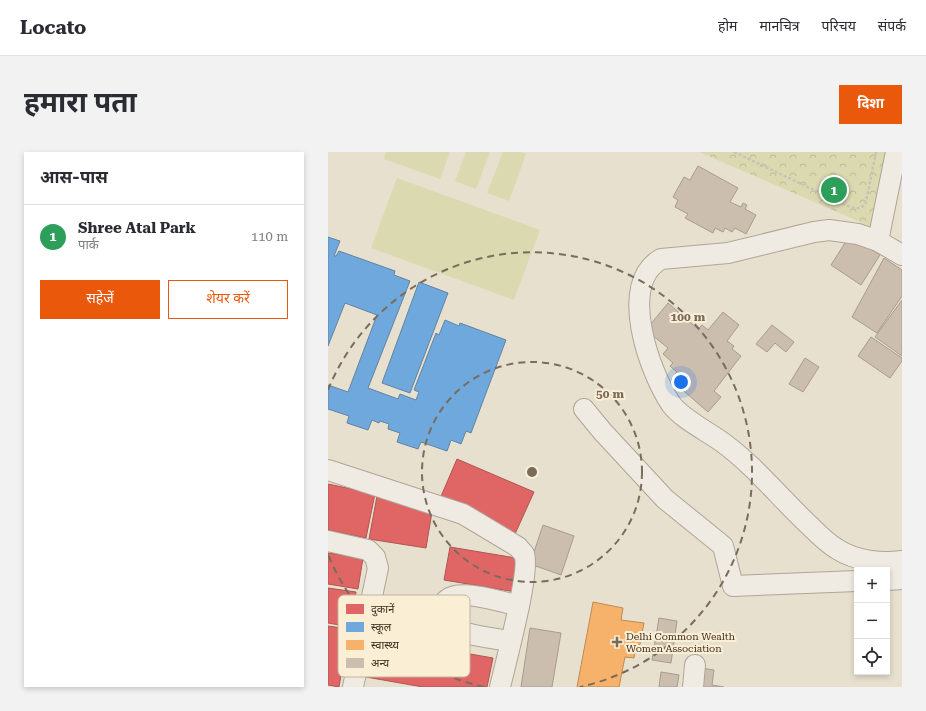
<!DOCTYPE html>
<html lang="hi">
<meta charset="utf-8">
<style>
:root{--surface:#fff;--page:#f2f2f3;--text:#2b2b33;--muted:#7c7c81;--line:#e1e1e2;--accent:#ea580c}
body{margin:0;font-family:"Roboto Serif","Noto Sans Devanagari",serif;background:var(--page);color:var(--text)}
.controls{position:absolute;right:12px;bottom:12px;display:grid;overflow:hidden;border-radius:0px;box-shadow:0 2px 6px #0003}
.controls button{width:36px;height:36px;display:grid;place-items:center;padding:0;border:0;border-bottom:1px solid var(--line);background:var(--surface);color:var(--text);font:20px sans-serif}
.you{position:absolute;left:353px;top:230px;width:14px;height:14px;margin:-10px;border:3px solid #fff;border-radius:50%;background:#1a73e8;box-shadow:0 0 0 6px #1a73e833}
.badge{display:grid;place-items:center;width:26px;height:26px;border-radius:50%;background:var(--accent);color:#fff;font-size:13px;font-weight:700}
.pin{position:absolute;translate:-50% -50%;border:2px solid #fff;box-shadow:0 1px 4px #0006}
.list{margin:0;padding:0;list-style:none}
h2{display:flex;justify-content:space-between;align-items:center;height:52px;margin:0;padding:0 16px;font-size:17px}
h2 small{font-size:13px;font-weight:400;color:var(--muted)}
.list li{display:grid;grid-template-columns:26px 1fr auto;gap:12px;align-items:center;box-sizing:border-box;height:64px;padding:0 16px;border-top:1px solid var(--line)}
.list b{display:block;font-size:15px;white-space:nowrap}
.list p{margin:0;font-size:13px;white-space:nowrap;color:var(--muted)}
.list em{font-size:13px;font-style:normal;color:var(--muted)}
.actions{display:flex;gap:8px;padding:12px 16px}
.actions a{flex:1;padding:9px 0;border:1px solid var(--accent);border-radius:0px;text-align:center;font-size:14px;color:var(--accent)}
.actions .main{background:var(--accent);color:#fff}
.icon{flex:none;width:22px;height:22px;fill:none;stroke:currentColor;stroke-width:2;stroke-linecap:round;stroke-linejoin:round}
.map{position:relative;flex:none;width:574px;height:535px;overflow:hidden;border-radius:0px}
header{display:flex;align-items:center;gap:24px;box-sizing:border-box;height:56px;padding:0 20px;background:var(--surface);border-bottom:1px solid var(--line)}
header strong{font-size:19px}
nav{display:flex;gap:22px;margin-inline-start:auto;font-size:14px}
.intro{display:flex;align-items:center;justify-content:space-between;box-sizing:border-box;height:96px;padding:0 24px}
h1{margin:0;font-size:28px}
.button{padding:10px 18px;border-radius:0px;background:var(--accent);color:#fff;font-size:14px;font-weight:700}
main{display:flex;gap:24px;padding:0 24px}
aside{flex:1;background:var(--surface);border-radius:0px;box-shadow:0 2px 6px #0003}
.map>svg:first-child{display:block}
.park{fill:url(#park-crowns)}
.pitch{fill:#dad9af}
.shops{fill:#e06666;stroke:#b05550}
.schools{fill:#6fa8dc;stroke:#6183a3}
.health{fill:#f6b26b;stroke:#bf8a54}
.building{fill:#ccbeaf;stroke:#a99b8d}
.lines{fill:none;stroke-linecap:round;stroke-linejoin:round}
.minor-casing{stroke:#aea597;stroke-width:22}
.path{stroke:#c9c2b8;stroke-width:2.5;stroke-dasharray:3 2;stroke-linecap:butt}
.minor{stroke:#f0ebe2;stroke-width:20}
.ring{fill:none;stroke:#7a6c5b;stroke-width:2;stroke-dasharray:7 5}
.poi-dot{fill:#7a6c5b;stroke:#faeed5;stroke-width:1.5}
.labels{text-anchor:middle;stroke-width:4;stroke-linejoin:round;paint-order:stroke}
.poi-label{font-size:10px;fill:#3f2d1d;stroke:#faeed5;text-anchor:start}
.key{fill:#faeed5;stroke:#c2b49e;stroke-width:1}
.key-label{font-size:11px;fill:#3f2d1d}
.centre{fill:#7a6c5b;stroke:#faeed5;stroke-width:2}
.ring-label{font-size:12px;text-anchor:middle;font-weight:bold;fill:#7a6c5b;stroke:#faeed5;stroke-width:4;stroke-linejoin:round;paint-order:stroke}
</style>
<header>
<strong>Locato</strong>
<nav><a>होम</a><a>मानचित्र</a><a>परिचय</a><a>संपर्क</a></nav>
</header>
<div class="intro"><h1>हमारा पता</h1><a class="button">दिशा</a></div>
<main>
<aside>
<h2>आस-पास<small></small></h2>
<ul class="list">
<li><span class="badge" style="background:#2e9e5b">1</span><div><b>Shree Atal Park</b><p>पार्क</p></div><em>110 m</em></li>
</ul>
<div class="actions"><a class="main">सहेजें</a><a>शेयर करें</a></div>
</aside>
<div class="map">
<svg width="574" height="535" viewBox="0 0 574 535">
<defs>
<pattern id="park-crowns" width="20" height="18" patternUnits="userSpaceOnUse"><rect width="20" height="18" fill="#dad9af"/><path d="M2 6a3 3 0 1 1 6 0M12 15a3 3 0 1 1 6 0" fill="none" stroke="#bcbb96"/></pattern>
</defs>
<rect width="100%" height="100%" fill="#e8e0ce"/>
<path class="park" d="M371 0H559L546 76Z"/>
<g class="pitch">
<path d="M58 0H122L112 27 56 7Z"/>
<path d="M138 0H162L148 37 127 29Z"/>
<path d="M175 0H193L198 2 181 49 159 41Z"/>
<path d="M69 26 212 78 186 148 43 96Z"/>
</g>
<g class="shops">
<path d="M129 307 206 340 187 382 111 349Z"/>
<path d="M0 332 47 342 38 386 0 378Z"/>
<path d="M49 344 105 354 98 396 41 387Z"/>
<path d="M122 395 194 407 188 440 116 428Z"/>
<path d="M0 401 35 406 30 437 0 432Z"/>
<path d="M0 436 28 440 23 475 0 471Z"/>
<path d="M0 474 21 477 11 535 0 533Z"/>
<path d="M46 485 165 506 159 535H95L38 525Z"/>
</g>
<g class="schools">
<path d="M0 85 12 89 6 104H8L11 99 67 119 66 123 82 129 40 236 70 247 72 242 88 248 91 240 86 238 108 181 111 183 117 168 131 174 132 171 178 188 143 281 138 279 133 292 123 288 119 299 93 290 90 297 69 290 72 281 60 277 61 272 52 269 51 271 44 268 40 278 19 271 21 264 0 257V233L20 240 49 163 17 151 0 194Z"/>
<path d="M91 130 120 141 82 241 54 231Z"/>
</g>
<path class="health" d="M265 450 295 456 293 468 316 471 311 497 308 496 306 506 297 505 291 535H249Z"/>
<g class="building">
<path d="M370 14 410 36 402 50 413 55 415 51 419 53 417 57 428 63 418 82 407 76 404 80 397 76 395 80 387 76 385 81 357 66 360 62 347 55 350 48 345 45 356 25 362 28Z"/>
<path d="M522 83 552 103 533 133 503 113Z"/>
<path d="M556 106 574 118V144L549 181 524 165Z"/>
<path d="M574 148V204L547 185Z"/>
<path d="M340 151 370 177 374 173 380 178 395 160 411 173 399 189 406 194 404 197 413 204 386 239 393 245 380 260 343 228 349 220 342 214 345 211 335 202 340 196 318 178Z"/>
<path d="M444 173 466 190 458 200 447 191 439 200 428 192Z"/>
<path d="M543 185 574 206V209L562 226 530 204Z"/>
<path d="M477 206 491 215 475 240 461 232Z"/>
<path d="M215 373 246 384 233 423 202 412Z"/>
<path d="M331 466 349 469 343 511 324 508Z"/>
<path d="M202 476 233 481 224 535H193Z"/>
<path d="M373 516 386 518 384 533 396 535H370Z"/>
<path d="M333 520 351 523 349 535H331Z"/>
</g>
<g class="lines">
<defs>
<g id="minor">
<path d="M550 89 568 0"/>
<path d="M574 103 550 89 530 82 501 78 486 80 400 101 333 107C289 132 322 221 343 252 354 267 379 279 394 290 427 314 452 346 482 374 490 382 499 391 509 397 528 409 553 412 574 409"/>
<path d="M256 257 274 279 337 347 395 394 405 434 529 429"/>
<path d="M0 318 135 362 190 395C191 397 195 400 196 402 203 417 177 513 172 535"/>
<path d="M0 389 40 398 47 405 50 416 25 535"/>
<path d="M559 428 574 427"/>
<path d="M182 489C158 485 134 484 114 469L112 456C114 453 117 449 120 447 133 437 175 450 191 454"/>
<path d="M365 535 367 513"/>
</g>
</defs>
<use href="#minor" class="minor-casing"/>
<path class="path" d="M406 0 522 55C530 57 534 57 538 50L548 0"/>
<use href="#minor" class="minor"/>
</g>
<g class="ring">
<circle cx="204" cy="320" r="110"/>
<path d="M156 535A220 220 0 0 1 0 402M0 238A220 220 0 1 1 252 535"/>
</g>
<path class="poi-dot" d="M287 484h4v4h4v4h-4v4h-4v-4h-4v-4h4z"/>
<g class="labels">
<g class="poi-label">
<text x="298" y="488">Delhi Common Wealth<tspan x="298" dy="12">Women Association</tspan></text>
</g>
</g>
<rect x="10" y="443" width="132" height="82" rx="6" class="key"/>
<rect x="18" y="452" width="18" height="10" fill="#e06666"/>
<rect x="18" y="470" width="18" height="10" fill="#6fa8dc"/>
<rect x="18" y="488" width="18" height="10" fill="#f6b26b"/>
<rect x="18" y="506" width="18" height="10" fill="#ccbeaf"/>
<g class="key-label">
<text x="43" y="461">दुकानें</text>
<text x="43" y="479">स्कूल</text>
<text x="43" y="497">स्वास्थ्य</text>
<text x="43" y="515">अन्य</text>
</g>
<circle cx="204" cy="320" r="6" class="centre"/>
<g class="ring-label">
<text x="360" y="169">100 m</text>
<text x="282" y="246">50 m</text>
</g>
</svg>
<div class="controls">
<button>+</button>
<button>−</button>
<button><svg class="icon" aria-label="locate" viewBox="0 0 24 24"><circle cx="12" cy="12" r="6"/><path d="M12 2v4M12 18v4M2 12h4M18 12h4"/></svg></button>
</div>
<div class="you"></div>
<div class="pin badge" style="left:506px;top:38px;background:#2e9e5b">1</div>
</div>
</main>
